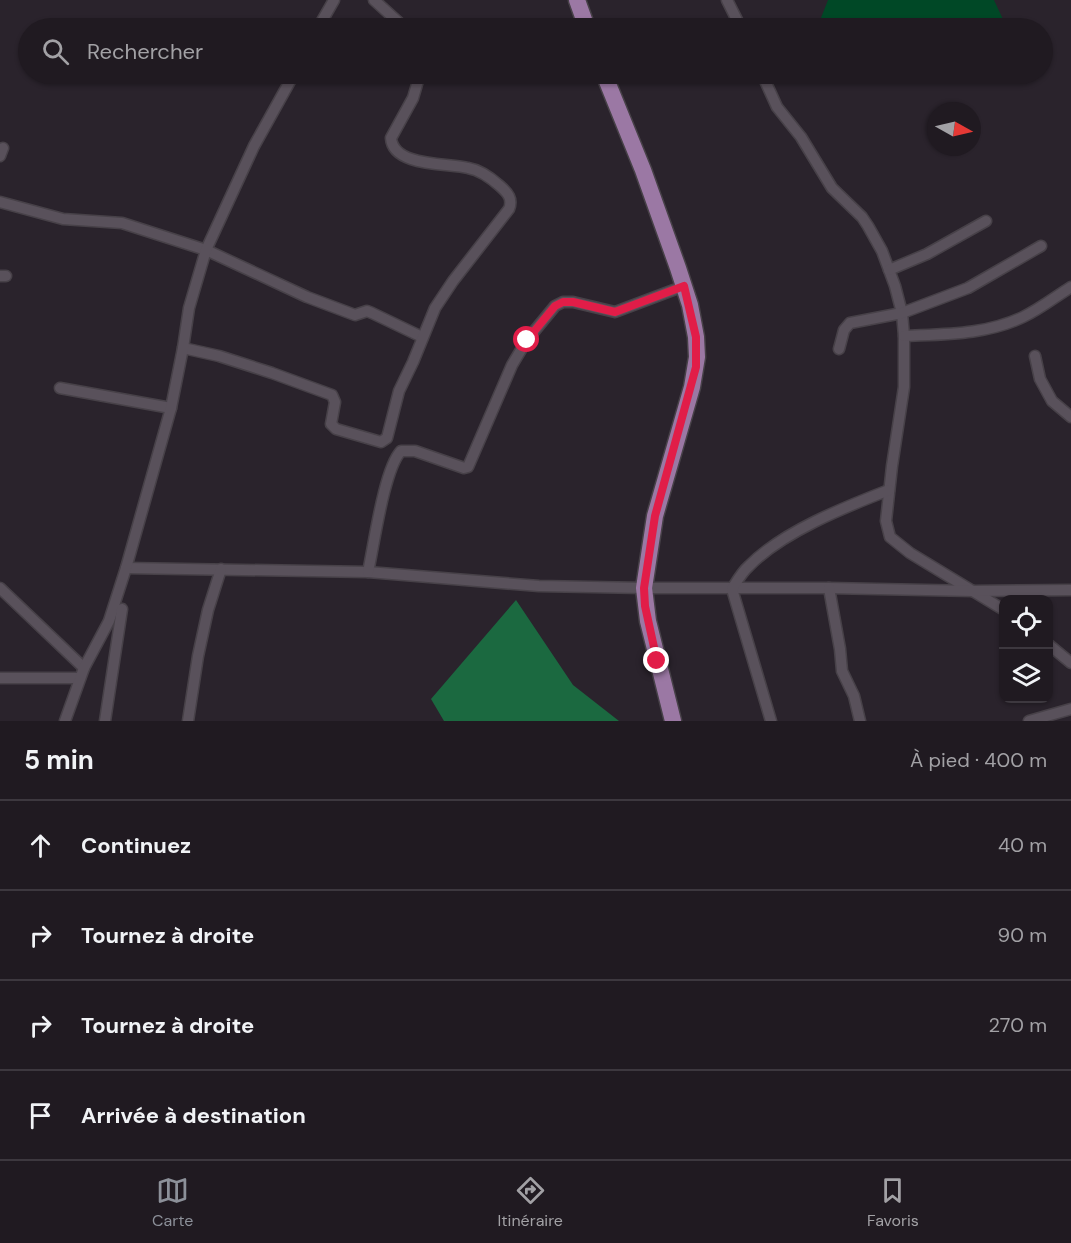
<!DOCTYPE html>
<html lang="fr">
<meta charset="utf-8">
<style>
:root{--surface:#201a21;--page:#28232a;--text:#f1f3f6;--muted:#a2a1a5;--line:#3d383f;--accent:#8c9099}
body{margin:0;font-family:"DM Sans",sans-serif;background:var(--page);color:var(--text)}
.controls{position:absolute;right:18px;bottom:18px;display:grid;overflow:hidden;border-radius:12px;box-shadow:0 2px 4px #0004}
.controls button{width:54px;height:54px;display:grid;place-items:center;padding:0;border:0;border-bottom:2px solid var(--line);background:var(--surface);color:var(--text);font:30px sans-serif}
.compass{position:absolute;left:927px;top:102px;width:54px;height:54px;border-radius:50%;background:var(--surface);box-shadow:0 2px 4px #0004;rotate:98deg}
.stop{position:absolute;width:18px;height:18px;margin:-14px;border:4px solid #e11d48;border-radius:50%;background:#fff}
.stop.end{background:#e11d48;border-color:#fff;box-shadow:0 2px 6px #0008}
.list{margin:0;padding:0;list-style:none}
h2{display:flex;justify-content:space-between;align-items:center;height:78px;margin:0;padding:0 24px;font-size:26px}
h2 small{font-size:20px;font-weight:400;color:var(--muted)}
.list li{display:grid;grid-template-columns:39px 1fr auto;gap:18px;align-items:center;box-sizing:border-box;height:90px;padding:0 24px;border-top:2px solid var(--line)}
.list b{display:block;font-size:22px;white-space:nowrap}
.list em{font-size:20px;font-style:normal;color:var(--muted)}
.icon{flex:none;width:33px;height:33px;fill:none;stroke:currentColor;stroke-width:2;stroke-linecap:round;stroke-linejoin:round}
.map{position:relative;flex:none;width:1071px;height:721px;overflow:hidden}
.search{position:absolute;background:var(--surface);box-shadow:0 2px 4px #0004;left:18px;right:18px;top:18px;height:66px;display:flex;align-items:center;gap:15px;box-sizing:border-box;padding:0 21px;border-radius:33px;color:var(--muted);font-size:22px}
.sheet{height:438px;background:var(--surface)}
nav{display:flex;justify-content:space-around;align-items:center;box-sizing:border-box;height:84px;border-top:2px solid var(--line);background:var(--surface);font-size:16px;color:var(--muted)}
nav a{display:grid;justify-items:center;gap:3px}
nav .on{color:var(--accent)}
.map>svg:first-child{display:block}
.green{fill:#004826}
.water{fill:#1b6940}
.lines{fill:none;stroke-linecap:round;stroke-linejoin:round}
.street-casing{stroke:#474148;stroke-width:13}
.primary-casing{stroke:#474148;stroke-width:19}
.street{stroke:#59515b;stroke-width:10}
.primary{stroke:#9b78a4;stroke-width:16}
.route{stroke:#e11d48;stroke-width:8}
</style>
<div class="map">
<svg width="1071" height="721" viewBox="0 0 1071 721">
<rect width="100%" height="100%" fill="#2a232c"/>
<path class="green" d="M828 0H994L1007 28H817Z"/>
<path class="water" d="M516 600 573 685 619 721H444L431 699Z"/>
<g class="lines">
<defs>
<g id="street">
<path d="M374 0 405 28"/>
<path d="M727 0 741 28"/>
<path d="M318 28 334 0"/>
<path d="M762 74 777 107 801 137 832 188 862 217 868 226 882 251 895 286 902 313 904 336V387L892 466 886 521 890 537 910 553 1004 610"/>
<path d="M0 156 3 148"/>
<path d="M0 202 63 219 122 223 206 250 307 297 355 315 367 311 372 313 422 337"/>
<path d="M889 270 927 254 986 221"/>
<path d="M0 276H6"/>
<path d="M904 336C945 334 985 335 1023 317 1040 309 1055 297 1071 287"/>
<path d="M183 348 219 356 272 373 332 395 335 402 331 424 336 429 381 442 387 438 399 391 413 362 435 308 453 281 509 209C513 199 508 193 500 186 491 178 480 170 468 168 448 163 393 167 391 138L413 98 420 74"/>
<path d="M839 349 844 330 850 323 902 313 968 288 1041 246"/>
<path d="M1035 356 1040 379 1052 401 1071 417"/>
<path d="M60 388 171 408"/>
<path d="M126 568 368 572 539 586 644 588H829L974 591 1071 590"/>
<path d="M368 572C374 545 384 469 401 451H415L464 468 468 467 512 365 527 340 555 306 563 302H573L615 312 684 286"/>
<path d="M0 588 84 668"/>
<path d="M829 588 840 649 842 671 854 696 860 721"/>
<path d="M1048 644 1071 663"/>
<path d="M0 678H80"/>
<path d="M65 721 84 668 109 621 126 568 171 408 183 348 189 308 206 250 254 146 294 74"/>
<path d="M105 721 122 609"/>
<path d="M188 721 198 656 208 610 221 569"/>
<path d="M771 721 732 589C737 581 742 572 749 566 782 532 845 507 889 490"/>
<path d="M1029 721 1071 709"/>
</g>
<g id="primary">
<path d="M577 0 587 28"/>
<path d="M604 74 643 170 678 268 690 305 696 337 697 357 692 387 655 516 644 588 648 621 673 721"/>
</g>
</defs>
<use href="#street" class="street-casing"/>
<use href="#primary" class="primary-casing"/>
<use href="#street" class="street"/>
<use href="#primary" class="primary"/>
</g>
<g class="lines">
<path class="route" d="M527 340 555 306 563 302H573L615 312 684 286 696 337V367L655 516 644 588 645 606 657 661"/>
</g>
</svg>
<div class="controls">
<button><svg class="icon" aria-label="locate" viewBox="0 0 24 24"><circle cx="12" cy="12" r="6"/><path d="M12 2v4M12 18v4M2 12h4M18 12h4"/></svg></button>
<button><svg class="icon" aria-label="layers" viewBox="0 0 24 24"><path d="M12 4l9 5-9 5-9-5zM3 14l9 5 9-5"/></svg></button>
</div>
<svg class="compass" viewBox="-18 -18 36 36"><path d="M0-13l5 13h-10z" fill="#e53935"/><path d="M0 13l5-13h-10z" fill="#a2a1a5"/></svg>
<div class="stop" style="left:527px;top:340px"></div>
<div class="stop end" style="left:657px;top:661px"></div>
<div class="search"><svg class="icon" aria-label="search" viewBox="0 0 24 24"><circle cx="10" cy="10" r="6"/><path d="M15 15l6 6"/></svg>Rechercher</div>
</div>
<section class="sheet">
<h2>5 min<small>À pied · 400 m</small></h2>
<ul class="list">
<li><svg class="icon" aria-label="ahead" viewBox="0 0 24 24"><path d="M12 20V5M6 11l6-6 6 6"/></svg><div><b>Continuez</b></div><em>40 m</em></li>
<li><svg class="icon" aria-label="right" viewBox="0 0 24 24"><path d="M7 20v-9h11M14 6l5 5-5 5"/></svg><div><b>Tournez à droite</b></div><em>90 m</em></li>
<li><svg class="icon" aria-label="right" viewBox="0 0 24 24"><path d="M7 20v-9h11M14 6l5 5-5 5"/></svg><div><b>Tournez à droite</b></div><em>270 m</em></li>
<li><svg class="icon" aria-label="arrive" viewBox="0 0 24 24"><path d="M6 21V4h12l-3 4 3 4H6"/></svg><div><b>Arrivée à destination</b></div></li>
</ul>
</section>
<nav>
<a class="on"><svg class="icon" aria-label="map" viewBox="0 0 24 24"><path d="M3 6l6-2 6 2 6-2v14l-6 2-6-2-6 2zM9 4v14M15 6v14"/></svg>Carte</a>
<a><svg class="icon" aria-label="directions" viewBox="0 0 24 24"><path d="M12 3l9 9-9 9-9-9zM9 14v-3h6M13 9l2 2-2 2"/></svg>Itinéraire</a>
<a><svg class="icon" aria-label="saved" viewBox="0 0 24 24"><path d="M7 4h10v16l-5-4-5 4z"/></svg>Favoris</a>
</nav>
